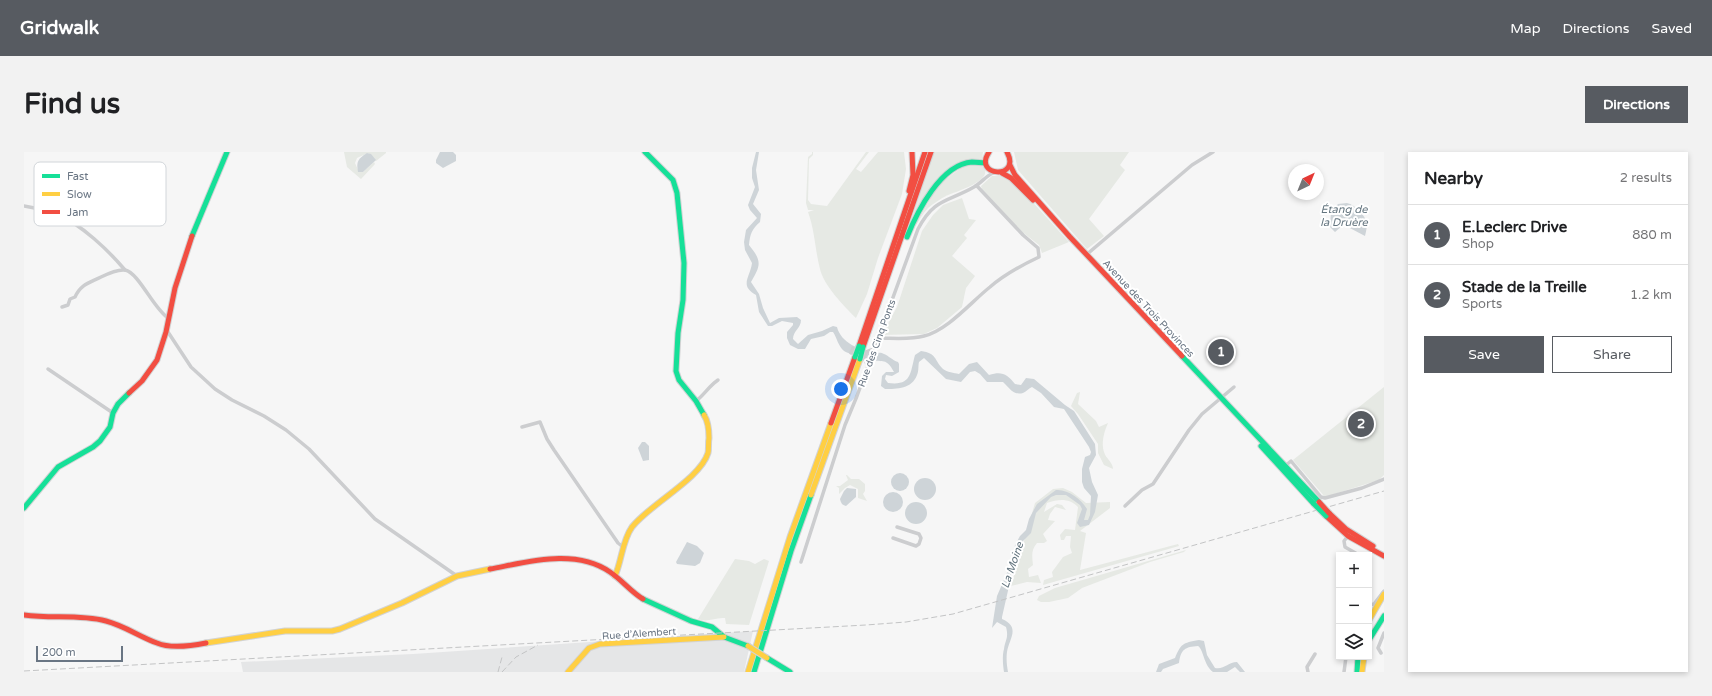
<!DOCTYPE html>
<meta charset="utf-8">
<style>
:root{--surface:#fff;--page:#f2f2f2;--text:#202124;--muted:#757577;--line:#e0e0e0;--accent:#575b61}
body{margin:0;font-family:"Varela Round",sans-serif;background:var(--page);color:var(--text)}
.controls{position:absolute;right:12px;bottom:12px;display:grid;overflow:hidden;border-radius:0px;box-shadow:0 2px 6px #0003}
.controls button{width:36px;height:36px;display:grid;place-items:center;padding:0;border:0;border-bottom:1px solid var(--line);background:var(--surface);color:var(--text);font:20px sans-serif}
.compass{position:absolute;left:1264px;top:12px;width:36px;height:36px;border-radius:50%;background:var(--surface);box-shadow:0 2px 6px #0003;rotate:43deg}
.scale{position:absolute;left:12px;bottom:10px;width:87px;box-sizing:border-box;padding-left:4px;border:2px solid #697583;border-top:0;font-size:11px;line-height:14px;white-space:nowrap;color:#697583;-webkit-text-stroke:3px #fff;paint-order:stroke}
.you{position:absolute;left:817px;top:237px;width:14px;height:14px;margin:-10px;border:3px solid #fff;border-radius:50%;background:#1a73e8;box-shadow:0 0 0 6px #1a73e833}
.badge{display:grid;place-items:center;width:26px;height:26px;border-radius:50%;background:var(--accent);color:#fff;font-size:13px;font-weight:700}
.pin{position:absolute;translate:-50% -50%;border:2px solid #fff;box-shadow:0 1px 4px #0006}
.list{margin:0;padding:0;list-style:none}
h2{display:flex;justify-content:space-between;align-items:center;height:52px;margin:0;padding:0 16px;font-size:17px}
h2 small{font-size:13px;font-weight:400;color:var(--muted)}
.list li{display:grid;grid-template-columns:26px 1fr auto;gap:12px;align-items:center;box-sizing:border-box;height:60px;padding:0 16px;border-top:1px solid var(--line)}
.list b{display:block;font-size:15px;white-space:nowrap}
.list p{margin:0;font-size:13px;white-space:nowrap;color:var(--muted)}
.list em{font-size:13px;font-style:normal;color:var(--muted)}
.actions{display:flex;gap:8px;padding:12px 16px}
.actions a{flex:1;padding:9px 0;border:1px solid var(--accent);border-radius:0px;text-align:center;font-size:14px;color:var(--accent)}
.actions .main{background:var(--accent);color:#fff}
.icon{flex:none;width:22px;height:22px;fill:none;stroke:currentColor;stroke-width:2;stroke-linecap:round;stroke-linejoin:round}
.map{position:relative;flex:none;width:1360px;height:520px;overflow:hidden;border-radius:0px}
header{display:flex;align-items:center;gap:24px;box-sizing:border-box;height:56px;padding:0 20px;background:var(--accent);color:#fff}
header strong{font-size:19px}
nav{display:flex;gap:22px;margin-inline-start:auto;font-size:14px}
.intro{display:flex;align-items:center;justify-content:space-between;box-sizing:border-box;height:96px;padding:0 24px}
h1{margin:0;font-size:28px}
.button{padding:10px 18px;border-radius:0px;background:var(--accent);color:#fff;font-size:14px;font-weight:700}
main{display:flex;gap:24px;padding:0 24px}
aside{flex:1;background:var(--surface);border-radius:0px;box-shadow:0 2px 6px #0003}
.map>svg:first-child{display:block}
.built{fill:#e5e6e7}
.green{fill:#e6e9e4}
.water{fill:#ced4d8}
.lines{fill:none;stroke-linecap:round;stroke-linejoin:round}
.fast-casing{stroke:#d2d3d4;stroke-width:7}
.slow-casing{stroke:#d2d3d4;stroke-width:7}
.jam-casing{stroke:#d2d3d4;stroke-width:7}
.street{stroke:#cccdcf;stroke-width:3.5}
.fast{stroke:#16e098;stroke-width:5}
.slow{stroke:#ffcf43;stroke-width:5}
.jam{stroke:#f24e42;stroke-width:5}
.rail{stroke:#c3c4c5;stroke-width:1;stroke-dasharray:6 3;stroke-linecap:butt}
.fast-bridge-casing{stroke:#d2d3d4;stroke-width:7;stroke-linecap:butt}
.slow-bridge-casing{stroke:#d2d3d4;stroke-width:7;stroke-linecap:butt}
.jam-bridge-casing{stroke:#d2d3d4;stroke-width:7;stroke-linecap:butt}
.fast-bridge{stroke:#16e098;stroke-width:5}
.slow-bridge{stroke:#ffcf43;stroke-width:5}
.jam-bridge{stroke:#f24e42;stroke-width:5}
.labels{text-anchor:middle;stroke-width:4;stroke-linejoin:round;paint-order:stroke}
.street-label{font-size:10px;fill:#697583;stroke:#fff}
.water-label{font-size:11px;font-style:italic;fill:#64757f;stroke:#fff}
.key{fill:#fff;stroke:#d2d6da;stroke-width:1}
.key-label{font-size:11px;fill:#697583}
</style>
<header>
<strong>Gridwalk</strong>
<nav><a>Map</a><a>Directions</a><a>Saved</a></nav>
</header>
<div class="intro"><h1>Find us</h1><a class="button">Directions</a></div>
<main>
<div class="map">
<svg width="1360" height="520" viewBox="0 0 1360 520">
<rect width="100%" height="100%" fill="#f6f6f6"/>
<path class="built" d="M729 479 720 520H219L217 510 389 502Z"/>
<g class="green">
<path d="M320 0H362V1L352 9 344 1 333 6 331 11 335 20H339L350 10 351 12 337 27 323 15Z"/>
<path d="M788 0H789V3L785 7 784 48 787 52 803 54 842 0H845L832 17 837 20 854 0H880L882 17 878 42 854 106 843 142 832 166C820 154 800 134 796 117 791 98 791 79 784 60L790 58H784L782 51 784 5 788 2Z"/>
<path d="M909 0H959L958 8C921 6 906 36 889 63Z"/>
<path d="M990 0H1105L1096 13 1101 18 1065 67 1080 84 1063 97 994 18Z"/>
<path d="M956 12C977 27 930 40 922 44 916 47 909 52 904 56 899 61 895 69 891 74L915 32 940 14Z"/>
<path d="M968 24H981L1004 45 1045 90 1018 101 1015 93 997 79 958 37 957 34Z"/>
<path d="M938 46 945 67 952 68 940 83 943 86 928 104 951 124 942 136 938 155 913 176 900 182 858 183 873 155 898 79 909 63 919 53Z"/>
<path d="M1360 235V323L1355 328 1301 345 1269 308Z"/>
<path d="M1056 240 1054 252 1072 269 1075 275 1084 271C1080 280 1077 291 1080 300 1082 307 1089 310 1089 317L1080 313 1074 301V292L1054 262 1047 254 1053 241Z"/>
<path d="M822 323H823L827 327H835L841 332V339L839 342 843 349 834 346V337L826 333 821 336 815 342V336L812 334H816L824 328Z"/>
<path d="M1039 336 1048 340 1062 351 1086 350V356L1056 379 1062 381 1056 418 1154 392 1155 394 1019 433 1020 428 1029 425 1028 420 1039 405 1048 401 1046 395 1047 384H1042L1040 388H1037L1036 383 1041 377 1051 378 1054 355C1045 346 1035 347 1023 351L1020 360 1033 352 1038 353 1042 358 1031 355 1026 362 1024 368 1031 369 1019 382 1023 389 1020 391H1013C1007 398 1008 404 1009 413L1004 417 1005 425 1014 423 1017 431 1003 430 987 434 1011 351 1029 337Z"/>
<path d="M1162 398 1160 400 1126 410 1058 436 1044 446 1025 450H1017L1013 448 1015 444 1031 436Z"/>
<path d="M711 407 725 409 731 412 740 407 745 409 725 473 702 472 701 466C691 465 684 471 674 467Z"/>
</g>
<g class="water">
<path d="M416 0H429L432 3V9L419 16 412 11V8Z"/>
<path d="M732 0H735L732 18 735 38 729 52 737 62 736 70C728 77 726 82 725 93 738 109 737 113 727 130L735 142 739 156 746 171 755 166 773 165 777 168C777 176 769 179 769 187L774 192 784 183 798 179 809 174 813 175C817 191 836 198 851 201 854 201 857 200 860 202 865 204 868 208 874 210L875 212V220L868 224 862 223 861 227 864 231C888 234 886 221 891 203L897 199C913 201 910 208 919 217 923 220 930 221 935 222L945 212 953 210 965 223C978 219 983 222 991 232L997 233 1002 226 1010 227 1041 253 1050 259 1071 292 1072 303 1065 316 1068 330 1074 343 1071 360 1065 373 1056 375 1053 371 1058 357 1056 353 1042 343H1032L1027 345 1012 361 1007 381 999 389 996 408 988 421 978 465V467C997 475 985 487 983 500 982 507 983 514 984 520H980C979 513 978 504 980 497 981 488 985 486 982 475L973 470 968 476 973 444 989 407 991 393 996 384 1002 378 1005 367 1013 352 1032 338C1044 337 1057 347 1063 357L1060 368H1064L1066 363 1067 344 1060 336 1058 330V317L1061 305 1066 303 1067 300 1065 295 1040 257 1030 255 1017 241 1008 235C1005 236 1002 240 999 241 989 244 985 235 979 230H963L956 222 951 219 946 220 937 230 922 227 900 206 895 210C894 214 895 219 893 223 888 237 873 237 861 237L857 234 858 224 862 220H870C862 205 859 211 847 208 841 207 825 202 820 199 814 194 813 186 809 180H806L800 184 787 187 781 197H774L766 193 763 186V180L769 173V171L758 169 748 174H744L735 160 732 143C715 133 726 126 728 111L721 98 720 90 722 78 733 66 726 58 724 53 731 35 728 26V16Z"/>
<path d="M343 1 347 2 352 8 339 20H334C332 9 334 7 343 1Z"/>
<path d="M1323 51C1331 53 1341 63 1343 71 1343 75 1342 80 1341 84L1322 74H1318L1311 80 1306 75 1307 60 1314 52Z"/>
<path d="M618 290H621L625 294V308L619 309 614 296Z"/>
<circle cx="876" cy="330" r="9"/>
<circle cx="901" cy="337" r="11"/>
<path d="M823 336 832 337V345L822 354C818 353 817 351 816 347L820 339Z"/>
<circle cx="869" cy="350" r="10"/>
<circle cx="892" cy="361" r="11"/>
<path d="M663 390 673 394 680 401 676 411 671 414 653 412 652 410Z"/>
<path d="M1175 488 1180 489 1183 503 1191 516C1200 518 1204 510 1213 510L1221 520H1216L1211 515 1203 520H1189C1179 512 1180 498 1174 494 1161 495 1157 497 1155 511L1139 517 1137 520H1132L1135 512 1151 506C1157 492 1158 491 1175 488Z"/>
</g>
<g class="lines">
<defs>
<g id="fast">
<path d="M621 0 649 28 653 41 660 111 659 148 654 181 652 219 655 228 672 249 680 263"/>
<path d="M168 84 203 0"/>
<path d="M883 85C893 60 917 12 948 10 953 10 957 11 961 11"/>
<path d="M1158 204 1295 350"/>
<path d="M1237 294 1290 352"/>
<path d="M0 356 34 315 69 295 76 289 86 275 89 261 94 252 105 241"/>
<path d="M619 447 667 469 688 475 700 485 724 494"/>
<path d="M1345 488 1360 464"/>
<path d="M743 506 766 520"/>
<path d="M730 520 767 399 787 343"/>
<path d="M1333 520 1334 505"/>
</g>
<g id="slow">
<path d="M787 343 836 207"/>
<path d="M591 424C598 408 598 389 608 375 626 352 676 327 684 301 685 297 684 291 685 286 685 278 684 269 680 263"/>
<path d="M1345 468 1360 442"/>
<path d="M182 491 261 479H308L316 477 378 451 433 424 466 417"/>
<path d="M544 520 565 496 576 492 700 485"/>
<path d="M724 520 766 385 807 271"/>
<path d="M1338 520 1340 505"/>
</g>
<g id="jam">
<path d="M965 0C948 25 998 28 983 0"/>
<path d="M986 13 991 23 1046 85 1158 204"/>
<path d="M978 21 987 26 1009 48"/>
<path d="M885 39 889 23 888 0"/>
<path d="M835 194 901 0"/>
<path d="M839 195 907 0"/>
<path d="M105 241 118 229 133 208 142 180 151 136 168 84"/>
<path d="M807 271 831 205"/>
<path d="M1305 361 1322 377 1349 394"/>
<path d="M1302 364 1324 384 1360 404"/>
<path d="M466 417C504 410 551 396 586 420 598 428 607 440 619 447"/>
<path d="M0 463C27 467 55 462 82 469 101 474 116 485 133 491 147 497 167 494 182 491"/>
</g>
</defs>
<use href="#fast" class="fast-casing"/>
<use href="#slow" class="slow-casing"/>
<use href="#jam" class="jam-casing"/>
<g class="street">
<path d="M0 54C11 56 23 59 34 63 57 72 85 99 101 118"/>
<path d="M1062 103 1168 13 1189 0"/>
<path d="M38 155 44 153 46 147 51 145C57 132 65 131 77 125 83 122 93 117 101 118 115 121 129 156 144 166"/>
<path d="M142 177 167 215 191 237 208 248 240 264 262 278 285 297 351 367 433 424"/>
<path d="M854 186C869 186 886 188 900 184 924 178 947 150 966 135 981 122 998 113 1015 105L1014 96 999 83 953 34"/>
<path d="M827 201 829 196"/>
<path d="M844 214 840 206 842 200 850 197"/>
<path d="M24 217 89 261"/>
<path d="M672 249C681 242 684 235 694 228"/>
<path d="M498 275 516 270 523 287 530 298 594 391 599 395"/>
<path d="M1261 314 1267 309 1297 345 1301 346 1338 336 1360 327"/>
<path d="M1101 354 1118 338 1129 332 1165 278 1178 262 1210 235"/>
<path d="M1324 384 1320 389 1321 395 1335 403"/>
<path d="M869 386 892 394 895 392 897 386 895 382 873 375"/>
<path d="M777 410 821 273 833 244 894 77C910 46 924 50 950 35 957 31 962 24 969 21"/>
<path d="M1345 413V425"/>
<path d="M1345 453 1350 452 1360 439"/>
<path d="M1357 501 1354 496 1360 481"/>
<path d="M1284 520 1283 515 1291 502"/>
<path d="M1320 520 1322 505"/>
</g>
<use href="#fast" class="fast"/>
<use href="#slow" class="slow"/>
<use href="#jam" class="jam"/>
<g class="rail">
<path d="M0 519 842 473 882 470 929 462 1360 339"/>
<path d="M474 520 478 505"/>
<path d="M478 520 492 505 514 493"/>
</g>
<defs>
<g id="fast-bridge">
<path d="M831 205 835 194"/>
<path d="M836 207 839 195"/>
<path d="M1290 352 1302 364"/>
</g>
<path id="slow-bridge" d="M724 494 743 506"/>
<path id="jam-bridge" d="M1295 350 1305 361"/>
</defs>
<use href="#fast-bridge" class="fast-bridge-casing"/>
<use href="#slow-bridge" class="slow-bridge-casing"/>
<use href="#jam-bridge" class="jam-bridge-casing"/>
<use href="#fast-bridge" class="fast-bridge"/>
<use href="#slow-bridge" class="slow-bridge"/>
<use href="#jam-bridge" class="jam-bridge"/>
</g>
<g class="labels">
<g class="street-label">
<text transform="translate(1125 156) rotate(47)" y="4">Avenue des Trois Provinces</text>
<text transform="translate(852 191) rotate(-70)" y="4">Rue des Cinq Ponts</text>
<text transform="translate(615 481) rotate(-4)" y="4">Rue d’Alembert</text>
</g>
<g class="water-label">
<text x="1320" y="61">Étang de<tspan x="1320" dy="13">la Druère</tspan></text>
<text transform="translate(988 413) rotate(-71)" y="4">La Moine</text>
</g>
</g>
<rect x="10" y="10" width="132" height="64" rx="6" class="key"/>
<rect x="18" y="22" width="18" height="4" fill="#16e098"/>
<rect x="18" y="40" width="18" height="4" fill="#ffcf43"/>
<rect x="18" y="58" width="18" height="4" fill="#f24e42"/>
<g class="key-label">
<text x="43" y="28">Fast</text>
<text x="43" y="46">Slow</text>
<text x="43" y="64">Jam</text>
</g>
</svg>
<div class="controls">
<button>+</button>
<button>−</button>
<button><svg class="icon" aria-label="layers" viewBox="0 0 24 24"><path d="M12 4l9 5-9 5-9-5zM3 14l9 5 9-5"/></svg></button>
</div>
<svg class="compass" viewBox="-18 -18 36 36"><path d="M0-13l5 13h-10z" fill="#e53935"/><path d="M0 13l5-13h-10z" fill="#757577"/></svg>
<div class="scale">200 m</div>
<div class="you"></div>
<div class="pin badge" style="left:1197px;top:200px">1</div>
<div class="pin badge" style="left:1337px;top:272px">2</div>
</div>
<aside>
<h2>Nearby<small>2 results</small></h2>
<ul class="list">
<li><span class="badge">1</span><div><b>E.Leclerc Drive</b><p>Shop</p></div><em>880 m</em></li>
<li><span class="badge">2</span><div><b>Stade de la Treille</b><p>Sports</p></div><em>1.2 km</em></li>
</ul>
<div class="actions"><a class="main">Save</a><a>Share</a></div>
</aside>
</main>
